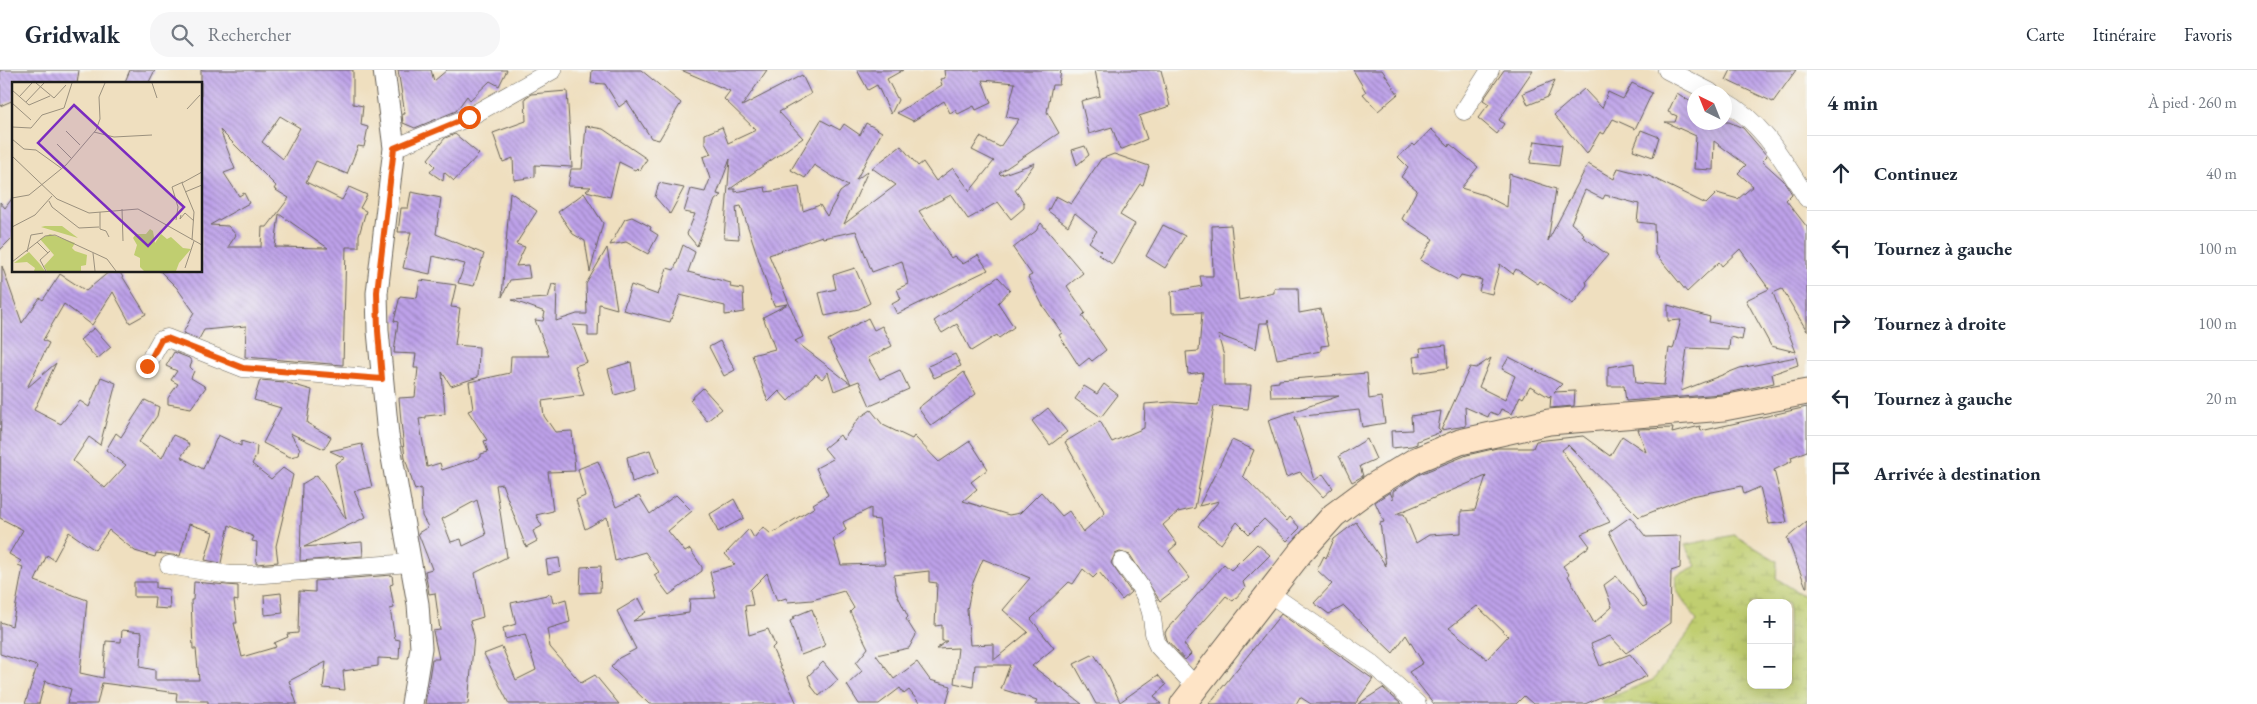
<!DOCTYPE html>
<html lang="fr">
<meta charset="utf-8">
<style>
:root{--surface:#fff;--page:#f6f6f7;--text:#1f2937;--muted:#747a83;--line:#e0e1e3}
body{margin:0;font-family:"EB Garamond",serif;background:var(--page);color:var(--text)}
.controls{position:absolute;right:15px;bottom:15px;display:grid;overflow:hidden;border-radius:10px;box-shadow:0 5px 20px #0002}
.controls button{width:45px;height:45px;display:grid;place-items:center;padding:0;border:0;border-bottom:1px solid var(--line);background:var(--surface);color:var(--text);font:25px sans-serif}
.compass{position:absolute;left:1687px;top:15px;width:45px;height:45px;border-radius:50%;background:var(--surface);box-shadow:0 5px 20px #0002;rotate:317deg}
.stop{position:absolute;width:15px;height:15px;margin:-11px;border:4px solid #ea580c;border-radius:50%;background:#fff}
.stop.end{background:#ea580c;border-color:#fff;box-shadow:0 1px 5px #0008}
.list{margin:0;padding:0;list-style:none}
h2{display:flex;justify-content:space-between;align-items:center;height:65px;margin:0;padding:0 20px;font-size:21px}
h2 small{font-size:16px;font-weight:400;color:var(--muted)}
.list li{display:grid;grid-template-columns:32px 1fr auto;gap:15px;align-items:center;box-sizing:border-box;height:75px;padding:0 20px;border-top:1px solid var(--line)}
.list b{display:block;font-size:19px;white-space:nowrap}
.list em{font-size:16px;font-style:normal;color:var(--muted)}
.icon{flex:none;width:28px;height:28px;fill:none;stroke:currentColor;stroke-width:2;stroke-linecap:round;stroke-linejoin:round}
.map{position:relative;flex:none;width:1807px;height:634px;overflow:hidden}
header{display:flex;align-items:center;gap:30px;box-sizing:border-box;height:70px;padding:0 25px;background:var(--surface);border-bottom:1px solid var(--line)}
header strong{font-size:24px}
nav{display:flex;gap:28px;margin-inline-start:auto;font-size:18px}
.search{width:350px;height:45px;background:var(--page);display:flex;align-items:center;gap:12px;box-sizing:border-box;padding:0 18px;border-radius:20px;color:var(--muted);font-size:19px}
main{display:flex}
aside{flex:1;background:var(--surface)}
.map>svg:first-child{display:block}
.wetland{fill:url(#wetland-marsh);stroke:#6e7546;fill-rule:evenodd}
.building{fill:url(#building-back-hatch);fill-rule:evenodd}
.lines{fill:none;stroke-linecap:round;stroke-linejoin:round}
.minor-casing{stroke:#666055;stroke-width:19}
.tertiary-casing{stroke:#666055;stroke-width:23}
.secondary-casing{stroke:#666055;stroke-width:27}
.minor{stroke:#fff;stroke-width:18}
.tertiary{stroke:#fff;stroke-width:21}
.secondary{stroke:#fee4c6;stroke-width:25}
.route{stroke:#ea580c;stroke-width:6}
.inset-road{fill:none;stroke:#9b917e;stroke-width:1}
.view{fill:#7b2cbf;fill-opacity:0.15;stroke:#7b2cbf;stroke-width:2.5}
.inset-edge{fill:none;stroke:#1c1c1c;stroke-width:2.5}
</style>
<header>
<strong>Gridwalk</strong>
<div class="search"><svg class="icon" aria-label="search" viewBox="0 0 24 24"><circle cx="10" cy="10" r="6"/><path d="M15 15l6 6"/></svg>Rechercher</div>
<nav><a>Carte</a><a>Itinéraire</a><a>Favoris</a></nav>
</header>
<main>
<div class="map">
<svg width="1807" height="634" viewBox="0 0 1807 634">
<defs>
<pattern id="wetland-marsh" width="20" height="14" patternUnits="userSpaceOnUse" patternTransform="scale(1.25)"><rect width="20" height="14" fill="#c0ce70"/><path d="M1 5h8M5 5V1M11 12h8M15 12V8" fill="none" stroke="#a4b060"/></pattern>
<pattern id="building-back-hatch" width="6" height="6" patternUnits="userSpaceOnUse" patternTransform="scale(1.25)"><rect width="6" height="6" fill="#bda1e9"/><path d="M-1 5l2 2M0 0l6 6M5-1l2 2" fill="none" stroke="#9982bc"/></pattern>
</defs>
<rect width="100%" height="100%" fill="#f6f6f2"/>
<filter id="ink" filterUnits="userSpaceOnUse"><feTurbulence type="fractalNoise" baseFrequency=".02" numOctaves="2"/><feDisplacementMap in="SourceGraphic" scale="10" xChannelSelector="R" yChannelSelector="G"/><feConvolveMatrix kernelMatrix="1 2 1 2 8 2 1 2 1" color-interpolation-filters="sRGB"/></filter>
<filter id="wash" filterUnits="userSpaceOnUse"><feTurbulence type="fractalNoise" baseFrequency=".0096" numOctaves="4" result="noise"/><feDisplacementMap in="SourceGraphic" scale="20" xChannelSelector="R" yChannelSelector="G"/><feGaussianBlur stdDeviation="1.12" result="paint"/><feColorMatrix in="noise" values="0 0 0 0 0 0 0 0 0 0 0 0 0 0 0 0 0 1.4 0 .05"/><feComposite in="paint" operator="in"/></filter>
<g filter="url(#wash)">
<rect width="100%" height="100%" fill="#efdfbf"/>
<path class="wetland" d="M1734 465 1777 491 1776 508 1807 528V634H1603L1601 631 1653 610 1697 551 1677 521 1676 506 1696 496 1685 475ZM1751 533H1788V615H1751Z"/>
<g id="blocks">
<g class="building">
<path d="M0 0H79L77 14H14V30L0 36Z"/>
<path d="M130 0H155L148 14H124Z"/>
<path d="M201 0H353V34L363 36 361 55 368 57 364 77 358 76 347 104 316 91 306 112 342 130 349 117 367 125 360 138 366 141 359 165V177H346L343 295 245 287 246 256 204 260 199 269 183 263 194 242 177 218 160 201H201ZM280 46 300 58 283 89 262 72ZM220 60 276 116 274 119 289 128 267 157H262L261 177H228L236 165 228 156 210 155 249 133 244 123 239 126 224 103 235 99ZM279 144 328 178 275 177Z"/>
<path d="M398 0H431L434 11 447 0H507L499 16 490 11 470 30 467 26 456 41 415 58 403 53 402 44H405Z"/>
<path d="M592 0H641L681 33 659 70 651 68 627 31 619 37 605 14 591 13Z"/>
<path d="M681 0H767L742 36 802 5 811 24 779 42 803 68 730 119H735V122L765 117 766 122 799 117 803 141 820 135 827 146 840 122 848 116 814 95 805 108 791 100 821 50 840 60 844 54 860 65 866 53 882 62 856 110 868 101 844 154 896 115 872 98 901 76 918 96 923 92 936 111 953 98 970 121 994 91 972 80 980 67 1000 77 1019 49 1006 47 1015 13 982 10 991 33 976 40 974 36 958 44 955 40 950 43 944 31 913 51 897 43 942 15 940 9 945 8 944 0H1061L1059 15H1052L1047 42 1059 63 999 103 1001 105 1035 93 1015 120 1024 133V138L1011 149 998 132 968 149 951 125 919 141 951 188 954 186 963 194 978 185 988 200 897 244 892 234 901 229 897 219 908 214 902 191 872 202 856 161 823 168 822 166 769 185 803 267 795 271 851 314 834 321 828 302 822 309 816 304 788 331 779 321 768 332 752 285 775 279 763 247 788 234 774 236 741 136 736 137 739 169 724 168 730 89 717 124 722 125 715 130 697 176 687 164 695 144 684 142 691 119 705 122 710 109 703 87 711 84 705 73V64L722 57 728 73 756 60 724 29 730 21Z"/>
<path d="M857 0H903L887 9 898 30 891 44 877 15 868 20Z"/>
<path d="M1095 0H1161L1170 36 1139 46 1147 69 1120 80 1112 57 1089 64 1081 31 1100 26Z"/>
<path d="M1353 0H1382L1398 24 1378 41 1363 24 1366 22Z"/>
<path d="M1504 0H1533L1499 50 1504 54 1497 64 1478 48 1489 34 1483 30Z"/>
<path d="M1731 0H1796L1773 32 1726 10Z"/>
<path d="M1555 10 1548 27 1528 35 1523 23Z"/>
<path d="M1632 13 1652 23 1635 59 1613 49 1604 64 1600 62 1587 84 1554 45 1584 19 1602 38 1608 22 1623 29Z"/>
<path d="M567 21 572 97 535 95V107L514 110 513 88 503 92 493 63 526 51 525 28 531 24Z"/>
<path d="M1677 23 1694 34V52H1729L1743 58 1767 86 1762 91 1784 111 1792 124 1786 130 1807 157V261L1782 219 1773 223 1796 282 1771 276 1746 230 1769 219 1740 179 1722 196 1719 192 1687 222 1655 183 1654 154 1637 152 1639 134 1605 125 1603 129 1585 120 1571 153 1584 164 1582 166 1608 185 1586 211 1587 215 1573 234 1540 211 1538 214 1516 199 1513 204 1500 194 1492 224 1479 221 1482 210 1461 205 1458 210 1420 190 1433 169 1402 149 1417 120 1401 107 1408 97 1398 87 1413 74 1415 76 1431 59 1449 76 1450 74 1478 97 1461 118 1484 125 1507 137 1509 104 1556 119 1548 171 1588 94 1614 109 1618 98 1649 106 1706 134 1717 123 1738 129 1753 116 1738 103 1746 95 1714 71 1713 100 1694 99 1696 66 1665 52H1675L1677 46 1668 42Z"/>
<path d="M586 56 603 59 647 89 640 101 637 98 635 100 619 92 610 127 586 121 591 117 568 116 571 99H582Z"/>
<path d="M1641 60 1659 67 1653 87 1633 80Z"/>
<path d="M455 64 479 84 454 111 444 102 443 111 430 102 435 96 428 89 445 68Z"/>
<path d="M1535 71 1562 75 1559 96 1530 93Z"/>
<path d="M1085 76 1089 85 1077 95 1072 80Z"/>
<path d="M1114 84 1149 96 1143 115 1140 114 1120 145 1135 154 1112 194 1098 184 1101 181 1089 172 1097 161 1075 143 1068 156 1048 141 1056 126 1071 134 1101 89Z"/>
<path d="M659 113 684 118 670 144 655 127Z"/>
<path d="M411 122 441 128 436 164 484 184 474 216 458 213 465 194 433 186 430 204 403 198 411 162H398L401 138H408Z"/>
<path d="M510 122 537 141 516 174 525 177 516 196 528 195 530 208 510 210 502 227Z"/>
<path d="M584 123 603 153 590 202 585 171 573 164 558 142Z"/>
<path d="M14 126V166L0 180V132L5 138Z"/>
<path d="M632 147 651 157 650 160 658 165 648 184 626 172 610 175 625 149Z"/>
<path d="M1041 153 1083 203 1067 216 1085 243 1082 246 1106 280 1092 291 1089 288 1079 296 1059 265 1062 263 1043 236 1028 207 1032 205 1013 178 1036 161Z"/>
<path d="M1163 155 1185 166 1165 198 1146 186Z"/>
<path d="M1231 155 1239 230 1274 223V218H1298L1299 243 1321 239 1329 275 1321 276V281L1277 289 1268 249 1267 253H1260L1256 279 1218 265 1224 286V315H1251L1248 339 1214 336 1195 438 1178 442 1163 455 1177 474 1169 481 1190 508 1160 531 1130 485 1120 482 1115 484 1111 493 1131 522 1122 530 1099 502 1093 508 1083 499 1073 514 1069 512 1031 549 1054 578 1032 596 1082 634H1035L1037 630 1001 619 1010 595H975L973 617 954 613 958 578 936 579 947 571H942V555L935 556 937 513 929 512V501L894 505 896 522 908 547 906 549 916 565 909 578 876 585 894 609 917 592 930 610 951 616 946 634H920L909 620 904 624 900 618 879 634H859L847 615 862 601 856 593 868 578 850 542 854 538 844 521 812 530 788 532 786 528 777 531 767 503 750 520 753 535 745 536 749 565 768 559 775 575 772 578 797 634H649L611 597 619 588 636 579 617 541 639 528 646 542 633 551 689 543 690 529 716 528 710 502 735 495 725 484 749 459 754 468 763 457 771 464 815 437 813 434 828 425 816 398 833 389 824 378 840 365 843 370 859 348 871 340 883 355 912 369 914 366 939 392 970 371 988 399 971 412 977 419 963 431 1009 445 1020 443 1041 422 1062 446 1069 441 1083 462 1105 443 1065 372 1100 351 1112 372 1144 358 1145 334 1171 332 1198 334 1203 302 1188 304 1186 282 1199 281 1202 242 1172 243 1171 222 1202 216 1200 206H1213L1212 156ZM871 438V449L879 450 885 494 841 495 833 469 846 460 843 452ZM983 489 1030 508 1003 540 1028 562 994 590V574L970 575 967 540 972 515Z"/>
<path d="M683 175 695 182 688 202 731 213 730 217 743 219 744 242 725 245V236L680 225 670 252 623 240 631 215 658 225 667 198 674 200Z"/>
<path d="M607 178 617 239 599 234 598 266H588V256L573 255 587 292 575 296 584 325 542 331 544 346 555 362 572 361 575 401 548 402 553 441 536 445 542 456 533 461 537 471 526 477 502 414 496 415 507 487 475 503 483 547 470 551 474 566 468 634H425L432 589H439L433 561 440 560 435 523 429 524 425 501 432 499 418 463 428 457 422 446 421 418 415 420 405 388 401 352 399 328 415 327 418 298H414L416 284 394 283 398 252 394 251 400 226 417 228 420 210 456 215 451 237 460 238 455 275 479 277 478 307 451 316 442 302 445 344 426 346V348L419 349 427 397 440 393 442 400 481 387V384L488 382 484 371 487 370 468 341 473 339 469 312 510 303 511 286H549L535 250 543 251 545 242 512 230 548 228 552 214 557 215 556 251 577 244H587L586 214ZM477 430 486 465 463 476 461 469 451 472 442 449Z"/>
<path d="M2 196 22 253 40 228 43 230 60 204 86 221 110 201H119L146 244 130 253 113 222 92 255 64 234 43 270 49 273 27 318 56 293 34 340 61 354 80 331 89 337 101 307 116 313 100 375 89 367 73 391 105 418 126 395 106 380 116 363 121 367 145 330 159 337 157 346 139 372 162 388 173 365 185 370 189 375 181 387 203 399 218 365 241 376V371L257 376 256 386 252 394 271 409 283 398 293 405 276 476 278 492 256 494 257 472 252 471 254 467 229 455 221 493 205 490 213 462 189 454 180 486 156 483 155 487 135 481 109 460 95 480 69 462 54 490 47 485 35 511 87 530 80 603 103 608 106 571 121 572 122 560 142 562 140 597 155 600V610H199L196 579H193L191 530H193L194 512 238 516V531L234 530 237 553H234L242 587 276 577 274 573 288 567 287 564 298 563 299 521 315 522V511L392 505 393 514 390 515 394 538 390 539 395 569 400 570 399 589 378 588V596L343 601 345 620 323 618 326 592 289 611 297 634H208V631H176L177 623 102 613 97 634H67L71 619 45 611 39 634H25L37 596 0 584V552L12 556 23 497 18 495 21 491 9 484 23 460 0 448Z"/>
<path d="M855 198 870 233 859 239 825 246 819 223 836 219 833 205Z"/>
<path d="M998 207 1010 220 998 233 1014 257 999 268 997 265 971 281 957 254 942 263 934 251Z"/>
<path d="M1668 235 1710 247 1709 252 1744 259 1742 270 1730 267 1729 280 1687 278 1681 321 1740 298 1796 287 1798 295 1772 304 1774 313 1761 316 1722 324 1626 331 1624 316H1608V297L1634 293 1636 313 1664 315 1669 278 1673 279 1681 250 1668 251Z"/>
<path d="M868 248 874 260 882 256 892 276 868 288 880 309 900 300 909 319 870 336 859 311 851 314 828 270Z"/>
<path d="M94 258 111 277 97 289 80 270Z"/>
<path d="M720 271 735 300 724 306 709 277Z"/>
<path d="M1446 275 1448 298 1415 303 1413 287 1421 286 1420 278Z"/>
<path d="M174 282 189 288 192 292 190 297 194 301 191 308 206 317 191 338 168 334V328L178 314 171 310 177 301 166 296Z"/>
<path d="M955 284 961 296 934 308 928 296Z"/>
<path d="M1509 287 1562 314 1554 322 1575 321 1574 336 1550 338 1551 325 1549 327 1530 316 1523 328 1520 326 1512 344 1501 339 1498 345 1490 342 1488 347 1465 337 1466 356 1441 360 1470 297 1476 298 1491 288 1479 317 1505 330 1515 306 1502 299Z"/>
<path d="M631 292 635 319 615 325 608 299Z"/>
<path d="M964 302 976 324 931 356 918 338Z"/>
<path d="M1367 303 1369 329 1381 327 1385 353 1362 357 1359 340 1295 347 1315 410 1323 404 1333 418 1323 427 1300 402 1286 407 1268 350 1339 326 1271 327 1270 313 1279 312V310Z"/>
<path d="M260 310 284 312 312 320 307 353 331 367 324 379 290 363 300 379 299 385 290 387 263 373 281 338 254 330Z"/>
<path d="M1104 314 1118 325 1101 347 1075 329 1084 316 1097 324Z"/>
<path d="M703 318 722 339 707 351 690 330Z"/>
<path d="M1807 337V381L1791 387 1792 391 1774 400 1787 452 1769 454 1760 417 1744 424 1742 416 1692 426 1639 447 1568 375 1562 380 1610 452 1581 464 1590 476 1563 496 1569 504 1568 506 1594 553 1612 537 1604 515 1616 506 1643 537 1647 535 1609 462 1630 447 1646 467 1681 466 1680 498 1671 501 1670 553 1626 583 1610 566 1591 574 1600 596 1630 584 1647 606 1585 634H1533L1524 626 1516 634H1434L1409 602 1423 593 1406 565 1393 583 1344 536 1329 544 1314 533 1332 514 1317 500 1324 486 1326 488 1334 469 1356 452 1386 496 1380 453 1384 452 1375 432 1390 422 1393 429V421L1420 404 1467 385 1497 378H1533L1536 371 1583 366 1610 386 1622 366 1646 382 1638 359 1673 358 1672 363 1700 356 1701 361ZM1486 406 1475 440 1461 441V463L1429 465 1416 473 1404 444H1396ZM1477 536 1508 566 1487 589 1449 558Z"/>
<path d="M1048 338 1067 362 1050 375 1032 351Z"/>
<path d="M1441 341 1438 359 1441 362 1417 371V374L1411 376 1392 378 1391 361 1412 360 1411 346Z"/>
<path d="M1367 369 1376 389 1360 396 1363 406 1352 412 1339 386Z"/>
<path d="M1232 370 1254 380 1243 406 1287 451 1290 447 1300 458 1287 471 1264 449 1249 464 1237 452 1221 474 1198 456 1219 431 1199 436Z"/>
<path d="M362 374 372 417 354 421 366 447 304 477 362 472 363 486 300 491 302 414 317 405 346 449 335 394 345 388 330 381Z"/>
<path d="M650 380 658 403 632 412 627 387Z"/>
<path d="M598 391 616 437 639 426 650 444 676 425 692 441 668 461 685 482 690 479 702 497V501L669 525 654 505 659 502 645 482 615 491 607 447 585 459 576 430 585 426 578 399Z"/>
<path d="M734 429 744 448 718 462 710 444Z"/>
<path d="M1807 451V517H1806L1787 468Z"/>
<path d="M1257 474 1270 485 1243 512 1245 518 1233 531 1226 526 1184 574 1191 584 1185 590 1167 570 1165 563 1167 559 1224 494 1231 500Z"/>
<path d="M559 488 561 501 548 504 546 490Z"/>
<path d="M601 496 600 522 580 523 581 497Z"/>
<path d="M134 512H156V518L169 519 170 539 154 538 155 527H134Z"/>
<path d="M281 523 283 543 265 545 264 525Z"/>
<path d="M551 524 553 533 566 529 570 552 547 559 550 577 581 613 595 605 619 634H509L484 584 502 577 516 610 536 600 525 564 505 569 503 558 516 554 511 533Z"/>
<path d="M812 539 825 576 801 585 790 551 794 549 793 547Z"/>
<path d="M1281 544 1373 609 1355 634H1311L1300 627 1296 634H1209Z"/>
<path d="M1094 584 1109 608 1120 632 1158 605 1166 615 1154 626 1161 634H1096L1074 594Z"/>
<path d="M823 592 838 610 819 626 812 617 808 606Z"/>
<path d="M1383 618 1401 634H1358Z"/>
</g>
</g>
</g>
<g filter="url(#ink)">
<use href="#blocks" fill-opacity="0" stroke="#666055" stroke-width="1"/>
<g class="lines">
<defs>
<g id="minor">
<path d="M1667 0 1710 22"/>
<path d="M1724 31C1764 53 1783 91 1807 128"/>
<path d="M1464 41 1490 0"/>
<path d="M394 78 469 47 553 0"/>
<path d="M147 295 161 270 167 268 243 298 383 309"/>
<path d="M1122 492C1133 506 1145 521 1150 539 1154 551 1152 565 1158 576L1196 617"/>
<path d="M169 495 229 505H250L410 493"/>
<path d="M1269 523 1372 594 1417 634"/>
</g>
<path id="tertiary" d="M384 0 394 78 377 223 378 261 388 365 418 534 421 578 412 634"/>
<path id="secondary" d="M1183 634 1300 483 1334 445 1373 416 1416 390 1460 372 1549 352 1724 338 1807 322"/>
</defs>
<use href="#minor" class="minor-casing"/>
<use href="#tertiary" class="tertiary-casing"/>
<use href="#secondary" class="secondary-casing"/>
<use href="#minor" class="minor"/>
<use href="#tertiary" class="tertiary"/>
<use href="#secondary" class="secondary"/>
</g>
</g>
<g class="lines" filter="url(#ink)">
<path class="route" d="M147 296 161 270 167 268 243 298 382 309 378 261 377 222 394 78 469 47"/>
</g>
<g transform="translate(12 12)">
<rect width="190" height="190" fill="#efdfbf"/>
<path d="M50 144 66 156 29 145 33 144ZM38 152 63 161 60 166 63 169 75 173 74 183 69 184V189H35L32 184 42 173 28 157ZM17 170 27 181 33 189H22L23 186 15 180 2 181Z" fill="#c0ce70"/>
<path d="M138 147 141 149 143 161 149 152 155 157 159 155 171 166 179 167 167 181 164 189H132L128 185V176L122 173 125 163 121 156 124 152H134Z" fill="#c0ce70"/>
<path class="inset-road" d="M24 1 42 16 54 3M140 1 145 16M190 1V48M0 8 17 23 38 14M7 15 20 1M14 20 32 1M0 21 19 38M175 27 188 13M0 45 19 46 30 33 52 26 60 1M54 49 68 63M82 50 102 55 140 53M0 57 12 67 24 68 49 86M45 62 59 76M0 74 45 117 77 131 126 127 190 163M173 110 190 103M0 116 17 113 54 83 84 48 88 37 87 15 93 1M37 119 40 125 67 146 87 145M110 127 111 159M88 130V147L94 149 97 155M169 133 168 137 173 131 182 139M164 138 166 125 160 105 171 100M0 145 23 133 40 114M180 158 182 130 170 101 190 90M25 160 36 171M15 170 19 153 31 151M81 171 83 189M0 180 33 154 43 153 95 177 104 189M173 186 182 159M34 189 28 178 38 169"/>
<path class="view" d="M62 23 172 125 136 164 26 61Z"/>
<rect width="190" height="190" class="inset-edge"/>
</g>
</svg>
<div class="controls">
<button>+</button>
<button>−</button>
</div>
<svg class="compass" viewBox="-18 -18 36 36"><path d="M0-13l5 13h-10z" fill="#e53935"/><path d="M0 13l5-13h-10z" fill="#747a83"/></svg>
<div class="stop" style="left:469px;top:47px"></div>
<div class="stop end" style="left:147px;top:296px"></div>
</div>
<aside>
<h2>4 min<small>À pied · 260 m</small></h2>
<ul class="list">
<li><svg class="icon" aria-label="ahead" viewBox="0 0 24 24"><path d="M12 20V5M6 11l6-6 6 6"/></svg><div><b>Continuez</b></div><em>40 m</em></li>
<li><svg class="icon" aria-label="left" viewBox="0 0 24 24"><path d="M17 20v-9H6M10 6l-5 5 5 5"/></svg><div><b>Tournez à gauche</b></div><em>100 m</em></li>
<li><svg class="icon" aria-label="right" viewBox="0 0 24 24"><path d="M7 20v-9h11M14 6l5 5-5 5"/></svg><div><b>Tournez à droite</b></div><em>100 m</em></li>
<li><svg class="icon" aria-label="left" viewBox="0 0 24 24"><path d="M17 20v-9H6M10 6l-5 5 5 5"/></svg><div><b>Tournez à gauche</b></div><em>20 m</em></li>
<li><svg class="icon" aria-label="arrive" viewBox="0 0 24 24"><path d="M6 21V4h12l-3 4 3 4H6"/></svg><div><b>Arrivée à destination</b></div></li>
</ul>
</aside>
</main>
